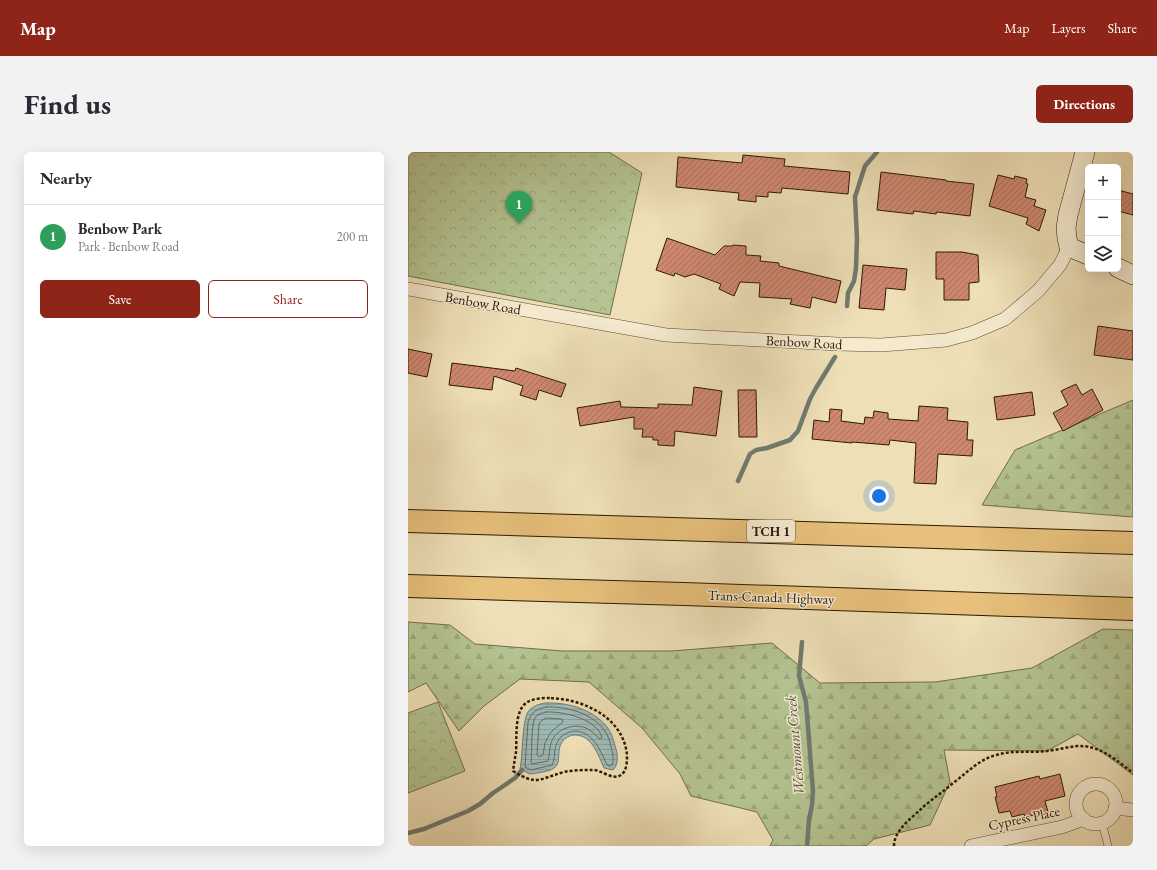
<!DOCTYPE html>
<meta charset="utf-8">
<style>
:root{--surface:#fff;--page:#f2f2f3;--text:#2b2b33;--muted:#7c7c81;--line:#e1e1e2;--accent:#8f2418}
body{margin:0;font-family:"EB Garamond",serif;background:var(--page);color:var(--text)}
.controls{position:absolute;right:12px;top:12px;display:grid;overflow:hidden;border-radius:6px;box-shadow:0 4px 16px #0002}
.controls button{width:36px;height:36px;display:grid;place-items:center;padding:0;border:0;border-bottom:1px solid var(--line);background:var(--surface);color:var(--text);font:20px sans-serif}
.you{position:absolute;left:471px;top:344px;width:14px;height:14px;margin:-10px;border:3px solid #fff;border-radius:50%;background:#1a73e8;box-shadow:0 0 0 6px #1a73e833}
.badge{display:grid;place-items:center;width:26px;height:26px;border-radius:50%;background:var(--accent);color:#fff;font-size:13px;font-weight:700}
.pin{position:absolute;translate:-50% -33px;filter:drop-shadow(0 1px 2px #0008)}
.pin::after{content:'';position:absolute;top:21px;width:14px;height:12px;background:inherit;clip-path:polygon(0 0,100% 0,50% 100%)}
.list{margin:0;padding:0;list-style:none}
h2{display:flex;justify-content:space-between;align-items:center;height:52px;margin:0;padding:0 16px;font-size:17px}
h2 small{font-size:13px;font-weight:400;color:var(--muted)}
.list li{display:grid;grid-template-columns:26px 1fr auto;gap:12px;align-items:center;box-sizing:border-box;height:64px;padding:0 16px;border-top:1px solid var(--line)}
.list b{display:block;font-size:15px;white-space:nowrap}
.list p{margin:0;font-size:13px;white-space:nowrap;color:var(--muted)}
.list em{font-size:13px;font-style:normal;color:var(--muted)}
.actions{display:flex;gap:8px;padding:12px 16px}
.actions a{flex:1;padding:9px 0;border:1px solid var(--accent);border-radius:6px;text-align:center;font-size:14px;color:var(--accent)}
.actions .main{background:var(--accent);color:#fff}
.icon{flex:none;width:22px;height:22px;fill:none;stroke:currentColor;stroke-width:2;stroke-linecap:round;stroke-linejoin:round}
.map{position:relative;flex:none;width:725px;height:694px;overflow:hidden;border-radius:6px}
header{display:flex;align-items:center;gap:24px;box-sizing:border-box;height:56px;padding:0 20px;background:var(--accent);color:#fff}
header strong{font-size:19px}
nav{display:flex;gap:22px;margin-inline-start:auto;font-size:14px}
.intro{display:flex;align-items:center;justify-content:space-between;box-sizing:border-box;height:96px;padding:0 24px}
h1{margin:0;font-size:28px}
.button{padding:10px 18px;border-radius:6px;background:var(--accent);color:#fff;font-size:14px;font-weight:700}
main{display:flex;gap:24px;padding:0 24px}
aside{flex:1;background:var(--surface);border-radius:6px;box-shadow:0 4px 16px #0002}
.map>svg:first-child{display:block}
.forest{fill:url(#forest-firs);stroke:#706e4a}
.park{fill:url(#park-crowns);stroke:#706e4a}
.water{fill:url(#water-rules);stroke:#717a70}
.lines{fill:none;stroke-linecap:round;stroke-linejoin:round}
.shore{stroke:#666a5e;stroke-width:1}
.stream{stroke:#717a70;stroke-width:4.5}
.building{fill:url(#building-hatch);stroke:#2d1903}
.lane-casing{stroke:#5d4a30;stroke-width:8}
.street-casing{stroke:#5d4a30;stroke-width:14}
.secondary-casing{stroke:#2d1903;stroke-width:20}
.highway-casing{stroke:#2d1903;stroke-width:24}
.path{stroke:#2d1903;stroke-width:2.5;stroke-dasharray:3 2;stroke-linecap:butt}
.lane{stroke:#f4ead0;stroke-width:7}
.street{stroke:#f4ead0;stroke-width:13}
.secondary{stroke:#f4ead0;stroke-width:19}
.highway{stroke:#e7c07b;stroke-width:22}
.labels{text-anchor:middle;stroke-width:3;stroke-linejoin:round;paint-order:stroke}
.shield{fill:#f4ead0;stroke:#695840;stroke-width:1}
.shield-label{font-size:13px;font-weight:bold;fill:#2d1903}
.street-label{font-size:14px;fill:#2d1903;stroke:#f4ead0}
.water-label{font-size:15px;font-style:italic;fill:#555142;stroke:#f4ead0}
</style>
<header>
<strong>Map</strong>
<nav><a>Map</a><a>Layers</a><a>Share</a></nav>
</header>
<div class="intro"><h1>Find us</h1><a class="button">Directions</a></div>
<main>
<aside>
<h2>Nearby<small></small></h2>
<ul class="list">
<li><span class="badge" style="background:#2e9e5b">1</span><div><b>Benbow Park</b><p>Park · Benbow Road</p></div><em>200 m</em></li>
</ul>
<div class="actions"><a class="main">Save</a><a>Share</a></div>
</aside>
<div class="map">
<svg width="725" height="694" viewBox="0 0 725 694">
<defs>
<pattern id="forest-firs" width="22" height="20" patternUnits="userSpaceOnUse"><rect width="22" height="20" fill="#b4c391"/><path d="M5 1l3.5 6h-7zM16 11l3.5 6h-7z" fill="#9ba77b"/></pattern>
<pattern id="park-crowns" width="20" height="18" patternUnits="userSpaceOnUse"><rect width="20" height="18" fill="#b4c391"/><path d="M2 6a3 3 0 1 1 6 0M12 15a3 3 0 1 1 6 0" fill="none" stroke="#9ba77b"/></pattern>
<pattern id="water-rules" width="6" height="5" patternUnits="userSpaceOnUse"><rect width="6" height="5" fill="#9ebab8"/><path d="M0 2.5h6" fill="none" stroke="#889f9d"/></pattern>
<pattern id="building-hatch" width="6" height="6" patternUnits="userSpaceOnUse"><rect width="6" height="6" fill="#cf8870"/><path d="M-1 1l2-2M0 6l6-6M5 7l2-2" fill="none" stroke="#a86e5a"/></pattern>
</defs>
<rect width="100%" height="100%" fill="#eedfb6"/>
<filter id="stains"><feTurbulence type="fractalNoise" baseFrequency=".005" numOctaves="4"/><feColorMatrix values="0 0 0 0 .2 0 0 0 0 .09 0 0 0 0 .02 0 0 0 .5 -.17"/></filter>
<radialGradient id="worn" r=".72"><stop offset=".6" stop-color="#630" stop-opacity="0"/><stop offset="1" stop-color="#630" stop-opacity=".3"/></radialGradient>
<g class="forest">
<path d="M725 248V365L574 353 607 298Z"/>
<path d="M0 470 42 473 67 492 154 499H264L364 491 412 531 527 530 624 516 695 477 725 478V623L670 582 639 599 536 598 542 630 522 673 466 687 458 694H362L365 688 349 660 283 644 272 622 234 576 181 530 112 527 76 554 51 579 18 531 0 540Z"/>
</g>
<g class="park">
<path d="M0 0H201L234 21 202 163 0 124Z"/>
<path d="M30 550 57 619 0 641V561Z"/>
</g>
<path class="water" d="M137 551C159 550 185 557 199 575 204 581 206 590 208 597 210 604 210 613 205 618L196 616C190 603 184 583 167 583 162 583 157 586 154 590 148 598 154 611 146 616 141 620 128 621 122 622L112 617C115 603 114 569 120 560 124 554 131 552 137 551Z"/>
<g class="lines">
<g class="shore">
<path d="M138 555C158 554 184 561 196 578 200 583 202 589 203 595 205 601 206 607 204 613L202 614 199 613C192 598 185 579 166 579 160 580 153 583 150 589 145 596 148 606 144 613L123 618 117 615 120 570C123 561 128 557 138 555Z"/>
<path d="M138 560C155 559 190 567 194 586L191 587C188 583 185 580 180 577 169 571 153 575 146 585 141 592 142 601 140 609L124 612 123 610C124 602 123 572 127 566 129 562 134 561 138 560Z"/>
<path d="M139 566 154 567 155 570 144 579 141 583 137 591 135 603 131 605 129 603 131 572 133 569Z"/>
</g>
<g class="stream">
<path d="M439 154 440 141 446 129 448 116 449 87 447 45 457 14 469 0"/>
<path d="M330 329 342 302 348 298 359 296 382 288 390 279 402 247 408 236 427 205"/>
<path d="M394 490 391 524 398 550 405 639 404 653 401 668 399 694"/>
<path d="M0 681 16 677 60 659 72 652 85 641 94 635 107 626 114 618"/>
</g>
</g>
<g class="building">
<path d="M335 3 377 7 376 14 442 20 440 42 374 36 373 41 360 40V45L348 44V50L330 48 331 41 268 35 270 5 334 11Z"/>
<path d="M473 20 538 28V29L566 32 562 64 529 60 528 62 506 59 505 62 469 58Z"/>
<path d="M590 23 606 27 607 24 619 27 618 31 620 32 617 45 628 48 626 54 638 58 631 79 618 72 620 66 581 54Z"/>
<path d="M710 38 725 42V63L710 59Z"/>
<path d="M259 86 307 103 316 94H324L325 93 338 94V103L353 104 352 109 371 111V114L433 129 428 151 404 145 402 156 382 152 384 147 351 145 352 131 332 130 326 144 311 137 313 132 286 122 277 125 267 121 266 124 248 118Z"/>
<path d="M528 100H554L570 103 571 130 561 131V148H536V127H528Z"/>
<path d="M455 113 499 117 497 138 478 136 476 158 451 156Z"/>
<path d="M690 174 725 179V208L686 203Z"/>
<path d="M0 197 24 202 19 225 0 221Z"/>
<path d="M44 211 107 219 108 216 158 232 153 245 131 238 128 248 112 243 115 234 86 224 84 238 41 233Z"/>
<path d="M668 232 674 243 684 237 695 258 655 279 645 261 660 253 653 239Z"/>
<path d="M286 235 314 239 308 284 267 279 266 294 250 293V288H245V285H234L235 277H226V265L172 274 169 256 212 249 213 255 250 256V252L284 253Z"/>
<path d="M330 238H348L349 285H331Z"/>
<path d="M624 240 627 263 589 268 586 245Z"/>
<path d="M511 254 540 256 539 268 560 270 559 288H565L564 304 530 302 528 332 506 331 508 291 482 288 481 293 444 290V291L404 287 406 268 421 270 422 257 434 258 433 269 456 272 457 265 465 266 466 259 480 261V267L510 269Z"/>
<path d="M652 622 657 644 637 649 640 660 617 665 616 662 604 665 602 659 591 661 587 645H589L587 635 631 624 632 627Z"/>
</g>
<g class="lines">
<defs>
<path id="lane" d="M694 670 700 694"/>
<g id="street">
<path d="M0 137 258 183 430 192 473 193 538 188 564 181 597 167 630 139 652 113 661 95"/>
<circle cx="688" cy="652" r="20"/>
<path d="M707 656 725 658"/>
<path d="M563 694 654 675 676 667"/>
</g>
<g id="secondary">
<path d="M677 0 660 63 658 76 659 86 661 95 680 103"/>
<path d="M710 116 725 123"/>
</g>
<g id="highway">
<path d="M0 369 725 391"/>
<path d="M0 434 276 442 725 457"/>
</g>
</defs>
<use href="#lane" class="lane-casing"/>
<use href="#street" class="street-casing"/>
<use href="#secondary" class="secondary-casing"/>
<use href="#highway" class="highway-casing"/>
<g class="path">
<path d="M143 546C150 547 157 547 164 549 191 556 216 573 219 603 219 609 219 619 213 623 204 629 193 617 184 618 175 618 165 618 156 620 131 627 129 634 105 619 106 612 107 606 108 600 109 586 106 560 118 551 125 546 135 546 143 546Z"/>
<path d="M486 694C486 678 504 666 514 656 524 647 535 640 545 631 559 621 570 608 588 603 604 598 622 601 639 599 649 598 659 595 669 594 692 593 708 608 725 621"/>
</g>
<use href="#lane" class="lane"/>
<use href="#street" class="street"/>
<use href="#secondary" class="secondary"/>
<use href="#highway" class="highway"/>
</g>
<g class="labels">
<rect class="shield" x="339" y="368" width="48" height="22" rx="3"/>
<g class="shield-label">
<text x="363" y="384">TCH 1</text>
</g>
<g class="street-label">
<text transform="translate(75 151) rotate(10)" y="5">Benbow Road</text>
<text transform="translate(396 190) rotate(3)" y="5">Benbow Road</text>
<text transform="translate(363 445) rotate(2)" y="5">Trans-Canada Highway</text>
<text transform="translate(616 666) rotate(-12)" y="5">Cypress Place</text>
</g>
<g class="water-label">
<text transform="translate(387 593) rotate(-95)" y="5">Westmount Creek</text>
</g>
</g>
<rect width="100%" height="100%" filter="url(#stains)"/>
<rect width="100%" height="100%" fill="url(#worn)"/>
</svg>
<div class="controls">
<button>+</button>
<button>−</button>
<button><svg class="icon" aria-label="layers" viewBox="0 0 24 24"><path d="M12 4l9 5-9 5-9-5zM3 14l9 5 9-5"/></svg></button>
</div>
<div class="you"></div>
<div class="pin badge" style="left:111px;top:72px;background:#2e9e5b">1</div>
</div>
</main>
